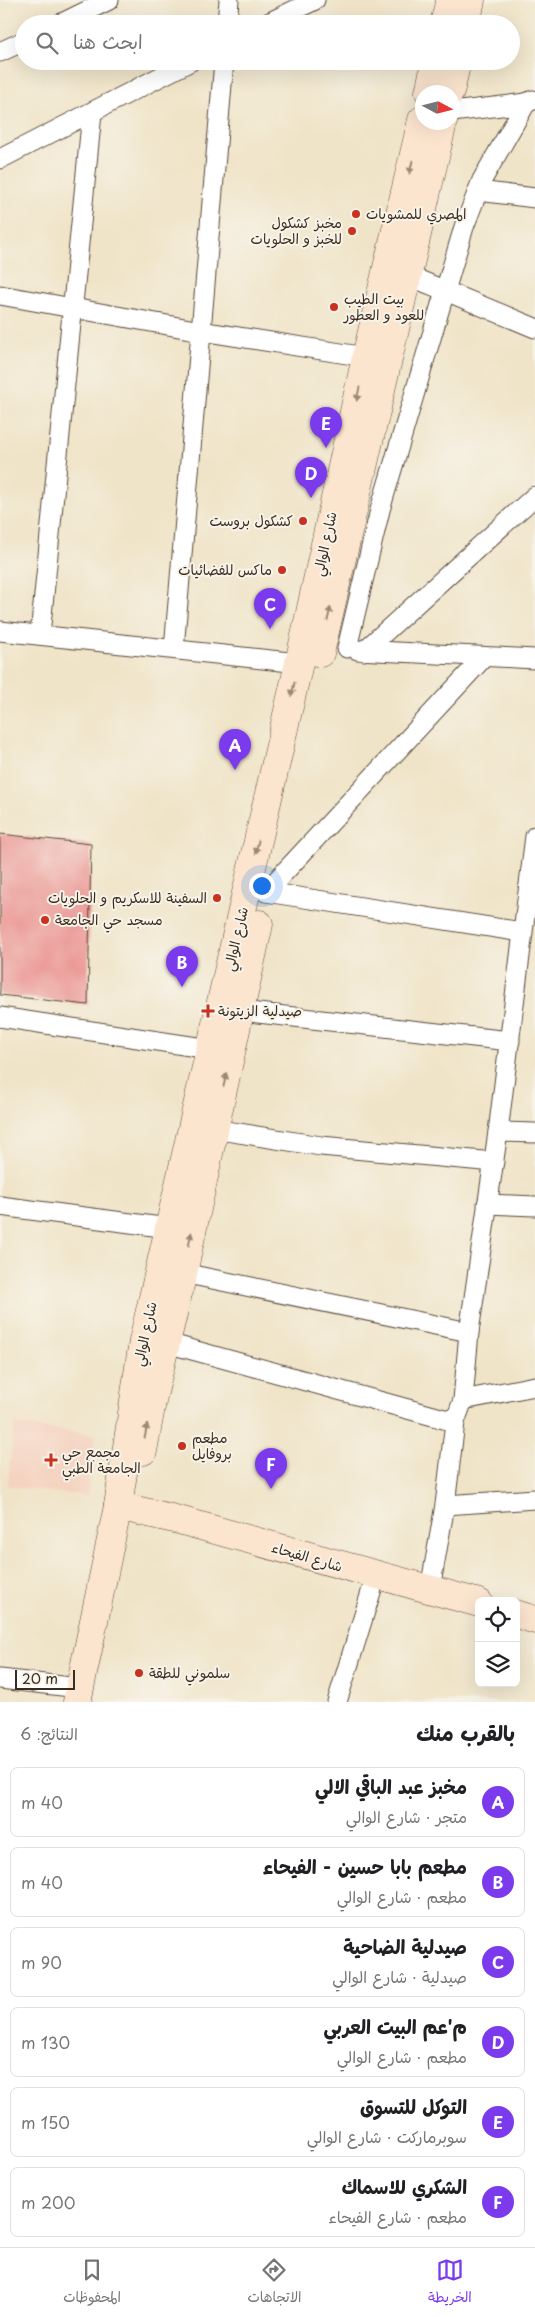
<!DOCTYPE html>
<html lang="ar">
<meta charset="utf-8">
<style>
:root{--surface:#fff;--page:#f2f2f2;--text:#202124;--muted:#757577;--line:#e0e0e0;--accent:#7c3aed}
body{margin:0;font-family:"Playpen Sans","Playpen Sans Arabic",sans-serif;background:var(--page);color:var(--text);direction:rtl}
.controls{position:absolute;right:15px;bottom:15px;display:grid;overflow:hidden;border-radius:8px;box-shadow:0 5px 20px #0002}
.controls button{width:45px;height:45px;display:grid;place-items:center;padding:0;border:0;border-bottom:1px solid var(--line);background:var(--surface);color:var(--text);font:25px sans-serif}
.compass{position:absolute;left:415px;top:85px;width:45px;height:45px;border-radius:50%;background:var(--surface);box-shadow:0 5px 20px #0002;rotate:97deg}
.scale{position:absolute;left:15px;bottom:12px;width:60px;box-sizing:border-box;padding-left:5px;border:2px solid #3b2a1e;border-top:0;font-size:14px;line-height:18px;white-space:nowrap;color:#3b2a1e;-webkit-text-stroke:4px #f7f3e8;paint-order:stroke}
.you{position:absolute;left:261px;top:885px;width:18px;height:18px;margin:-12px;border:4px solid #fff;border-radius:50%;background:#1a73e8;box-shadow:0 0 0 8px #1a73e833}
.badge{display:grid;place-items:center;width:32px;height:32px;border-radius:50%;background:var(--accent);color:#fff;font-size:16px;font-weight:700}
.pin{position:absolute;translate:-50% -41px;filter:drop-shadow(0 1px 2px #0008)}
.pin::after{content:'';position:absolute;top:26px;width:18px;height:15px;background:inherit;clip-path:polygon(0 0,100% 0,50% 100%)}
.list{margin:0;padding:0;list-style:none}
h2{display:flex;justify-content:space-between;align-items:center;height:65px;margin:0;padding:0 20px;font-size:21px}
h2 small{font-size:16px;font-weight:400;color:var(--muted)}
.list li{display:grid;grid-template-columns:32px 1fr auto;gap:15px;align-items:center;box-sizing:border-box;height:70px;margin:0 10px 10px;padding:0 10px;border:1px solid var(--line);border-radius:8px}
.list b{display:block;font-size:19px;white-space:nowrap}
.list p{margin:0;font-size:16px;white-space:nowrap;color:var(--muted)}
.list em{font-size:16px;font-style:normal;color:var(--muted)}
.icon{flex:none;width:28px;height:28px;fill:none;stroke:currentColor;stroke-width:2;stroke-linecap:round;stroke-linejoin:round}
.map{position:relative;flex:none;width:535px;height:1702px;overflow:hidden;direction:ltr}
.search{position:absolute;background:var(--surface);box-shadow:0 5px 20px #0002;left:15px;right:15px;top:15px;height:55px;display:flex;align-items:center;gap:12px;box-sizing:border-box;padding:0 18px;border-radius:28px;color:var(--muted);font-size:19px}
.sheet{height:545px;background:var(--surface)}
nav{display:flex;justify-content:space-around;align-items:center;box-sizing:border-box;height:70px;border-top:1px solid var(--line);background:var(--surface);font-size:14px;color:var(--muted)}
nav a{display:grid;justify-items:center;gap:2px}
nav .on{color:var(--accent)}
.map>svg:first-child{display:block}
.built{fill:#f5d3c1}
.building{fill:#ea918f}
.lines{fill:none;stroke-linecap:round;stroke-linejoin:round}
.street-casing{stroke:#564638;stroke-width:21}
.secondary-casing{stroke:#564638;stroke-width:29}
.street{stroke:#fff;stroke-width:19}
.secondary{stroke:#fce5cf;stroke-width:28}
.oneway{fill:#9c8876}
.poi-dot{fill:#c8321e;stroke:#f7f3e8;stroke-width:2}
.labels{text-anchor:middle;stroke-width:4;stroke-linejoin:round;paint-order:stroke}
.poi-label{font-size:14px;fill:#3b2a1e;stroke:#f7f3e8;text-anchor:start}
.street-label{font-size:14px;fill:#3b2a1e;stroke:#f7f3e8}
</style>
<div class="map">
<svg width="535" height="1702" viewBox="0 0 535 1702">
<rect width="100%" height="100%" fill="#f7f3e8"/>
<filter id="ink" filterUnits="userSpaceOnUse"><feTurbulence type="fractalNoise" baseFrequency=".02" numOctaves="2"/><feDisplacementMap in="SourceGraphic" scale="10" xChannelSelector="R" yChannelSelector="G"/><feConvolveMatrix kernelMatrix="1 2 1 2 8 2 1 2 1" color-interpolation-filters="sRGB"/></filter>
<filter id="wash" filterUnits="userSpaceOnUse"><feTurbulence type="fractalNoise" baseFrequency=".0096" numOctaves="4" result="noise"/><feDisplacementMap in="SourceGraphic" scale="20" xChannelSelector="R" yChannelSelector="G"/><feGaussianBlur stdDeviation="1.12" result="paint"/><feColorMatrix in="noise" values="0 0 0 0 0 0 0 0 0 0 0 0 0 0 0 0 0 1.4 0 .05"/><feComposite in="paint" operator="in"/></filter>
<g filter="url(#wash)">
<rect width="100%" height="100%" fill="#f0e4c8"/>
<path class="built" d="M15 1424 95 1435 87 1496 7 1486Z"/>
<g id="blocks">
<path class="building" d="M0 834 91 844 88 1005 0 995Z"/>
</g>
</g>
<g filter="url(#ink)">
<use href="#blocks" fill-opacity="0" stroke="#564638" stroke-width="1"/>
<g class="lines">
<defs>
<g id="street">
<path d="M60 24 109 0"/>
<path d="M227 24 229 0"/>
<path d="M266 24 315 0"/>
<path d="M0 52 24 41"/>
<path d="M452 112 526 103 533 100"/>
<path d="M0 159 191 61"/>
<path d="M478 191 535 198"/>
<path d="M407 275 535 328"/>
<path d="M0 295 201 331 366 357"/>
<path d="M0 631 299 663"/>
<path d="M40 635 92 113"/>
<path d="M347 648 380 510 464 227 482 180 526 103"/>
<path d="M174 649 224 61"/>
<path d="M357 650 535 659"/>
<path d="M364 651 535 496"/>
<path d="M266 892 484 657"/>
<path d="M266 892 522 932"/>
<path d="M240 1011 510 1041"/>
<path d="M0 1017 210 1049"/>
<path d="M213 1129 321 1146 494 1162"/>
<path d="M498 1132 535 1133"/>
<path d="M487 1204 535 1206"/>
<path d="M0 1206 169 1228"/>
<path d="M183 1273 469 1332"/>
<path d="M167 1343 455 1422"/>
<path d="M463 1400 535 1386"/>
<path d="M445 1505 535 1499"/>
<path d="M430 1589 445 1505 455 1422 463 1400 469 1332 498 1132 535 836"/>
<path d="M0 1679 80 1688"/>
<path d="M337 1702 376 1576"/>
</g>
<g id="secondary">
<path d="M444 24 450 0"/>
<path d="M466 24 471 0"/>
<path d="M429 92 436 61"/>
<path d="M450 92 457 61"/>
<path d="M320 653 443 122"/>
<path d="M143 1451 153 1396 183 1273 259 924"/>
<path d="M118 1506 179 1520 479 1603"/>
<path d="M516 1614 535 1620"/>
<path d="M77 1702 118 1506 143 1341 299 663 366 357 422 120"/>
</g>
</defs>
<use href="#street" class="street-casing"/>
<use href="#secondary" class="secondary-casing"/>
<use href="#street" class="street"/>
<use href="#secondary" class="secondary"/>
</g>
<defs><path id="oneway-solid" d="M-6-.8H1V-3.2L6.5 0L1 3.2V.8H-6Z" transform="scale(1.25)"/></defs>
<g class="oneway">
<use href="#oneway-solid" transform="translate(411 167) rotate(103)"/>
<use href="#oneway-solid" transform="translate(358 394) rotate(102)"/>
<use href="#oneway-solid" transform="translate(329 614) rotate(-77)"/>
<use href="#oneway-solid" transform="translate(293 689) rotate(103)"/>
<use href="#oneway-solid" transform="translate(257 847) rotate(103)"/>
<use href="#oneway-solid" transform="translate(225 1080) rotate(-77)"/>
<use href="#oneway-solid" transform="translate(190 1239) rotate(-78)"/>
<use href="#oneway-solid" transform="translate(146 1431) rotate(-79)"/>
</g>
</g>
<g class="poi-dot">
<circle cx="356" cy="214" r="5"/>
<circle cx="352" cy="231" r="5"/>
<circle cx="334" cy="307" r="5"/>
<circle cx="303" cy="521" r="5"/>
<circle cx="282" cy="570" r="5"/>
<circle cx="217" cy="898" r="5"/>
<circle cx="45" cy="920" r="5"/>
<path d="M205.5 1003.5h5v5h5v5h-5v5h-5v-5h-5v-5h5z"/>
<circle cx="182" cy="1446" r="5"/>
<path d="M48.5 1452.5h5v5h5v5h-5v5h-5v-5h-5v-5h5z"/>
<circle cx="139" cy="1673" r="5"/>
</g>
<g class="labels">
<g class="poi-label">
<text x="366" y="219">المصري للمشويات</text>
<text x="342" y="228" text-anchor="end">مخبز كشكول<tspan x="342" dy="16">للخبز و الحلويات</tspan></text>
<text x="344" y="304">بيت الطيب<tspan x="344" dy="16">للعود و العطور</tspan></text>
<text x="293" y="526" text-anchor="end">كشكول بروست</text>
<text x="272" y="575" text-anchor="end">ماكس للفضائيات</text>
<text x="207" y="903" text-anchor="end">السفينة للاسكريم و الحلويات</text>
<text x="55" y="925">مسجد حي الجامعة</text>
<text x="218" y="1016">صيدلية الزيتونة</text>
<text x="192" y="1443">مطعم<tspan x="192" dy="16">بروفايل</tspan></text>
<text x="62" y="1457">مجمع حي<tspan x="62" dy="16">الجامعة الطبي</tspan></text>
<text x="149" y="1678">سلموني للطقة</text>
</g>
<g class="street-label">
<text transform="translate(325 544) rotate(-78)" y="5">شارع الوالي</text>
<text transform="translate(236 939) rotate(-77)" y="5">شارع الوالي</text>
<text transform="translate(145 1334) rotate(-78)" y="5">شارع الوالي</text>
<text transform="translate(307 1557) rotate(16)" y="5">شارع الفيحاء</text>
</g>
</g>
</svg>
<div class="controls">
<button><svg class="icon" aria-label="locate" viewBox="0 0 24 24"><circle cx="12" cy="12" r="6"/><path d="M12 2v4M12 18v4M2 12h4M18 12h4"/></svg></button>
<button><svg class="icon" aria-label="layers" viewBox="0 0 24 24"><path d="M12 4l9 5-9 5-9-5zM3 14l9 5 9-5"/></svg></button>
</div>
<svg class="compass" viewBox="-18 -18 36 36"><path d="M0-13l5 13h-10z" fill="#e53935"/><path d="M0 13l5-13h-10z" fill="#757577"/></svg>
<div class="scale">20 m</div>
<div class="you"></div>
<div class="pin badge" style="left:235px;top:770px">A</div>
<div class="pin badge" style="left:182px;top:987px">B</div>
<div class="pin badge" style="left:270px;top:629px">C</div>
<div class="pin badge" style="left:311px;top:498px">D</div>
<div class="pin badge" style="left:326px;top:448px">E</div>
<div class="pin badge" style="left:271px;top:1489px">F</div>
<div class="search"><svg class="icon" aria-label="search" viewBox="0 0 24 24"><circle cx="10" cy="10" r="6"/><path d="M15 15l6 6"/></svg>ابحث هنا</div>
</div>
<section class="sheet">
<h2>بالقرب منك<small>النتائج: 6</small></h2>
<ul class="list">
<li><span class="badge">A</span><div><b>مخبز عبد الباقي الالي</b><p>متجر · شارع الوالي</p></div><em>40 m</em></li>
<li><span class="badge">B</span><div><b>مطعم بابا حسين - الفيحاء</b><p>مطعم · شارع الوالي</p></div><em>40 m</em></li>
<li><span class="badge">C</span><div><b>صيدلية الضاحية</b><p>صيدلية · شارع الوالي</p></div><em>90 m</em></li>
<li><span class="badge">D</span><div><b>م'عم البيت العربي</b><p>مطعم · شارع الوالي</p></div><em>130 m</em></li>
<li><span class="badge">E</span><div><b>التوكل للتسوق</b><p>سوبرماركت · شارع الوالي</p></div><em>150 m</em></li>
<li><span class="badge">F</span><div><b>الشكري للاسماك</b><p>مطعم · شارع الفيحاء</p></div><em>200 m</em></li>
</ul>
</section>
<nav>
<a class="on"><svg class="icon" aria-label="map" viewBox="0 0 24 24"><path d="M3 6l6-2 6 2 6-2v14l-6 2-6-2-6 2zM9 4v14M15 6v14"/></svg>الخريطة</a>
<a><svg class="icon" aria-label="directions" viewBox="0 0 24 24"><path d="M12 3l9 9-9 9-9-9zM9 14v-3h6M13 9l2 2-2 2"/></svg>الاتجاهات</a>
<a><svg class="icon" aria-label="saved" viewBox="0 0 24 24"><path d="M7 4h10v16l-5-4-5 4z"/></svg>المحفوظات</a>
</nav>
